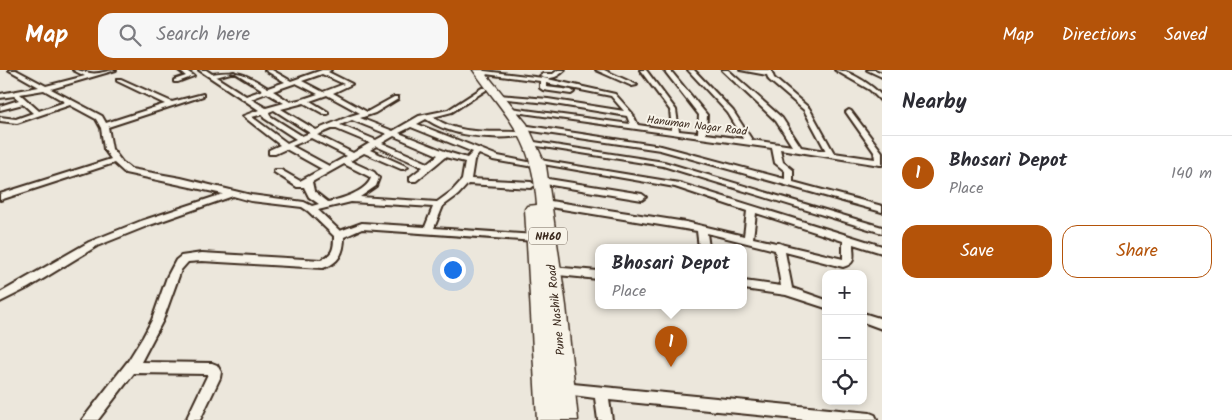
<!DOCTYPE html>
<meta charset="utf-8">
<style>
:root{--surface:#fff;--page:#f7f7f7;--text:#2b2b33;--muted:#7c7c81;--line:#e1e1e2;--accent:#b45309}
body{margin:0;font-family:Kalam,sans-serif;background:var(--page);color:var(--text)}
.controls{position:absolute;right:15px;bottom:15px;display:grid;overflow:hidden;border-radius:10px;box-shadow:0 2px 8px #0003}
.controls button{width:45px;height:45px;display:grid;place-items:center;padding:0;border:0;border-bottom:1px solid var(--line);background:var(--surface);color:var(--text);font:25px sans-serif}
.you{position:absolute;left:452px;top:199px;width:18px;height:18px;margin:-12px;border:4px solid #fff;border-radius:50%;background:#1a73e8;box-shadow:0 0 0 8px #1a73e833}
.badge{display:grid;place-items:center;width:32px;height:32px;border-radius:50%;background:var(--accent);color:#fff;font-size:16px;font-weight:700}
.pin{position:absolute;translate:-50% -41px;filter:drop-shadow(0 1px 2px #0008)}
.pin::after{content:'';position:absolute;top:26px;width:18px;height:15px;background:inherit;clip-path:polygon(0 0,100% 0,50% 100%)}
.popup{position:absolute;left:595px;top:174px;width:152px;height:65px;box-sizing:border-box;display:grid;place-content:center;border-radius:10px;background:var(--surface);filter:drop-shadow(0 1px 4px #0005);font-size:16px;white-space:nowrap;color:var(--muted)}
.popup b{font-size:19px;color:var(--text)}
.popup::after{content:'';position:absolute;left:50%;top:100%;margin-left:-10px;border:10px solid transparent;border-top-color:var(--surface)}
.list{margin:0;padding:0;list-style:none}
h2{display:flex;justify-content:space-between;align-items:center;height:65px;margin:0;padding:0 20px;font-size:21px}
h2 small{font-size:16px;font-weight:400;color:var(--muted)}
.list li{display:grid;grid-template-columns:32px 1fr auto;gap:15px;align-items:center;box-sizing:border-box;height:75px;padding:0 20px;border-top:1px solid var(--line)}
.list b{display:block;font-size:19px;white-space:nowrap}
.list p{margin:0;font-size:16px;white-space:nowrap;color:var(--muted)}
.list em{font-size:16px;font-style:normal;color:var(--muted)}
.actions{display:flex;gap:10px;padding:15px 20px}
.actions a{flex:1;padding:11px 0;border:1px solid var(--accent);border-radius:15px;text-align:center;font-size:18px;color:var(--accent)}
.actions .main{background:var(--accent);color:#fff}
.icon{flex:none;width:28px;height:28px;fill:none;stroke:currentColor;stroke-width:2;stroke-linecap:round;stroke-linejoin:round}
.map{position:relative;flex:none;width:882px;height:350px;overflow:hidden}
header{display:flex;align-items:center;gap:30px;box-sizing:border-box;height:70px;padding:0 25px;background:var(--accent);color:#fff}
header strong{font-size:24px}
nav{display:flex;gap:28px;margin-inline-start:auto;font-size:18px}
.search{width:350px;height:45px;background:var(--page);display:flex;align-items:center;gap:12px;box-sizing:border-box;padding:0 18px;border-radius:15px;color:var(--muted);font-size:19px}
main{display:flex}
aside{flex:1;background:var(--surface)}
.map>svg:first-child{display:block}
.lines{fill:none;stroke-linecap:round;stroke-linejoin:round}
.minor-casing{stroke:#3b2a1e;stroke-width:4}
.trunk-casing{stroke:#3b2a1e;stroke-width:3}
.minor{fill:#f7f3e8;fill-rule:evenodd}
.trunk{fill:#f7f3e8;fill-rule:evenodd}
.labels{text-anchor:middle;stroke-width:4;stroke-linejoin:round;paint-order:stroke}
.far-street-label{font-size:11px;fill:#3b2a1e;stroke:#f7f3e8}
.shield{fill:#f7f3e8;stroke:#73665b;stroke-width:1}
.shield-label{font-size:11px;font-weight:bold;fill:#3b2a1e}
.street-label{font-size:12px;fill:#3b2a1e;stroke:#f7f3e8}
</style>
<header>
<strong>Map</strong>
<div class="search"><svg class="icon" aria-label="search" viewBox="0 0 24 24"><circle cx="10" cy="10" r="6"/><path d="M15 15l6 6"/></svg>Search here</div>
<nav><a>Map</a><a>Directions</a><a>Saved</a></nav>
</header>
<main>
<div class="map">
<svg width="882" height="350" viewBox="0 0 882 350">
<rect width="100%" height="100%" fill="#ece7dc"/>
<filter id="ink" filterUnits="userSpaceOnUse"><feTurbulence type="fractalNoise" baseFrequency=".02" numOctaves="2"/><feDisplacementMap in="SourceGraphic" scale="10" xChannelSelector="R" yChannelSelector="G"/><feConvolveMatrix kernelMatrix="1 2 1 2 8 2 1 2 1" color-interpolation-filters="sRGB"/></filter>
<g filter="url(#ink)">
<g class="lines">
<defs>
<g id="minor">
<path d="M9 0H16L46 16 85 6 73 0C80 0 84 2 90 3 98 5 108 0 116 0L51 19 102 46 106 53 165 34 117 11V9H121L172 32 203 24V26L108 57 112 79 122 92 131 99 181 108 251 125 304 132 312 136 319 134 309 127 304 117H297L274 102 275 100H281L300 111 322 99 286 79 275 84H269V80L280 75 243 46 259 40 199 0H206L212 4C241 0 245 4 268 18L285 12 265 0H272L291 11 322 0H331L328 2 352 14 333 23 367 42 394 27H398V29L375 43 360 48 393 61 419 46 448 40 482 18H486V20L452 42 433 47C458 65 488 61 517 62L521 64 520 66C491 70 450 66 426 49L417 54 498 86 528 92 532 94 528 96 493 90 479 84 474 90 471 109 531 112 535 115 531 118 468 114 458 125 443 136 434 158 536 165 541 168 536 171 362 159 344 167C344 183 339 193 323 198L202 191 188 192 181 200 163 250 141 292 212 293 217 295 221 302 220 308 200 350H186L208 304 134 303 98 350H82L128 291 143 267 152 250 167 207 176 190 181 186 202 183 321 190C333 184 334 179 334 166L308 141 302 137 251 131 233 126 147 156 97 176 28 218 0 232V223L89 172 141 151 223 124 125 103 114 93 0 130V124L111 89 104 79 101 58 96 49 70 35 17 53 0 51V47L16 49 33 43 23 34 0 40V36L19 30 14 26 0 28V24L39 17ZM234 2 263 20 246 26 216 7ZM322 4 344 14 323 22 302 11ZM296 13 318 24 303 29 290 32 273 21ZM44 20 65 32 39 41 20 24ZM267 23 284 33 266 38 251 29ZM327 25 360 43 350 46 316 60 281 39 304 33 324 44H328V42L310 31ZM274 40 310 63 302 66 270 46 269 42ZM263 44 264 48 296 69 287 73 252 47ZM352 50 387 64 376 70 340 55ZM411 57 473 82 467 88 447 82 399 63ZM334 58 370 73 353 83 317 65ZM394 66 438 85 428 93 382 73ZM311 68 347 86 329 96 292 76ZM376 76 423 97 410 107V111H416L445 87 465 92 462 110 452 121 437 132 360 127 376 116 379 108 374 102 350 91 364 83 401 99H404L408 97 370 80ZM344 94 368 106 371 108C366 122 341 129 328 132L314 121 312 112ZM351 132 433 137 425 157 362 153 340 161 318 140Z"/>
<path d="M178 0H185L194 6 178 12H174V10L186 6Z"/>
<path d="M476 0 543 8 615 24 632 43 638 55 672 60 670 40 640 0H646L676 40 679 61 698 63 699 45 664 0H670L707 45 706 64 744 69 728 43 688 0H694L733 41 752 70 792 76 776 51 722 0H728L782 48 801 77 826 81 804 40 769 10 767 5 740 0H771L774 8 809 38 834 83 875 89 874 82 846 42 849 40 851 41 882 82V95H880L780 79 783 92 793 100V112L882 136V142L660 80 519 59V55H522L661 76 785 109V101L775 93 772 78 508 41 507 40 510 38 630 54 627 46 548 33 497 28V26L499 25 548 29 624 41 611 26 546 13V17L571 20 574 22 571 24 543 20 540 18V11L478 3 476 2Z"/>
<path d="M558 0H565C558 7 549 11 540 6L543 4H553Z"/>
<path d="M596 0H604L637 15 632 16Z"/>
<path d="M835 0C850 0 872 15 882 26V32L870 20Z"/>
<path d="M867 0H875L882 3V7Z"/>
<path d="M528 71 664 92 882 157V163L663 96 531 75 527 73Z"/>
<path d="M534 89 679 113 882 176V183L853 174C853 187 857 193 843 197L785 182 792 218 826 230V238L786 225 744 219V211L781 216 775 180 707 163 709 178H699L697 161 544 136 539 133 544 130 686 152 744 166 747 141 675 117 537 93H534ZM756 143 843 171V189L784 175 779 173H776L753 168Z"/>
<path d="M542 108 642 124 646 127 642 130 539 113 538 111Z"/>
<path d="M552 197 598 201V209L548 204 547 201 548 198Z"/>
<path d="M863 243 882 249V259L863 252Z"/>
<path d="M563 313 870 343 875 345 877 350H806L609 330 612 350H598L595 328 558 323 556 319 558 315Z"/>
</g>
<path id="trunk" d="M473 0H483L527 54 546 96 566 236 578 350H537L525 139 527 136 537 135C532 67 510 52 473 0Z"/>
</defs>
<use href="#minor" class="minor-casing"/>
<use href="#trunk" class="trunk-casing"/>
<use href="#minor" class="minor"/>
<use href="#trunk" class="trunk"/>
</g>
</g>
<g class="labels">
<g class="far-street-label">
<text transform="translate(697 55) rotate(7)" y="4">Hanuman Nagar Road</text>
</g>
<rect class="shield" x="529" y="157.5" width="38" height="17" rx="4"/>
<g class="shield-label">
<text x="548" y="170">NH60</text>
</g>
<g class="street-label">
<text transform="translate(556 240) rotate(-96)" y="4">Pune Nashik Road</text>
</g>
</g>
</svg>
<div class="controls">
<button>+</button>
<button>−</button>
<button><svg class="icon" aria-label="locate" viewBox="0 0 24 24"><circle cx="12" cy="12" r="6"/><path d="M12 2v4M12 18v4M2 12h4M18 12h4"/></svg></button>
</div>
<div class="you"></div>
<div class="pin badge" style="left:671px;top:297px">1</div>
<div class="popup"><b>Bhosari Depot</b>Place</div>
</div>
<aside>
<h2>Nearby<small></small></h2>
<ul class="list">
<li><span class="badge">1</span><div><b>Bhosari Depot</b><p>Place</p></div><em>140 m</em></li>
</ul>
<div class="actions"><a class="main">Save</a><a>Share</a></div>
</aside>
</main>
